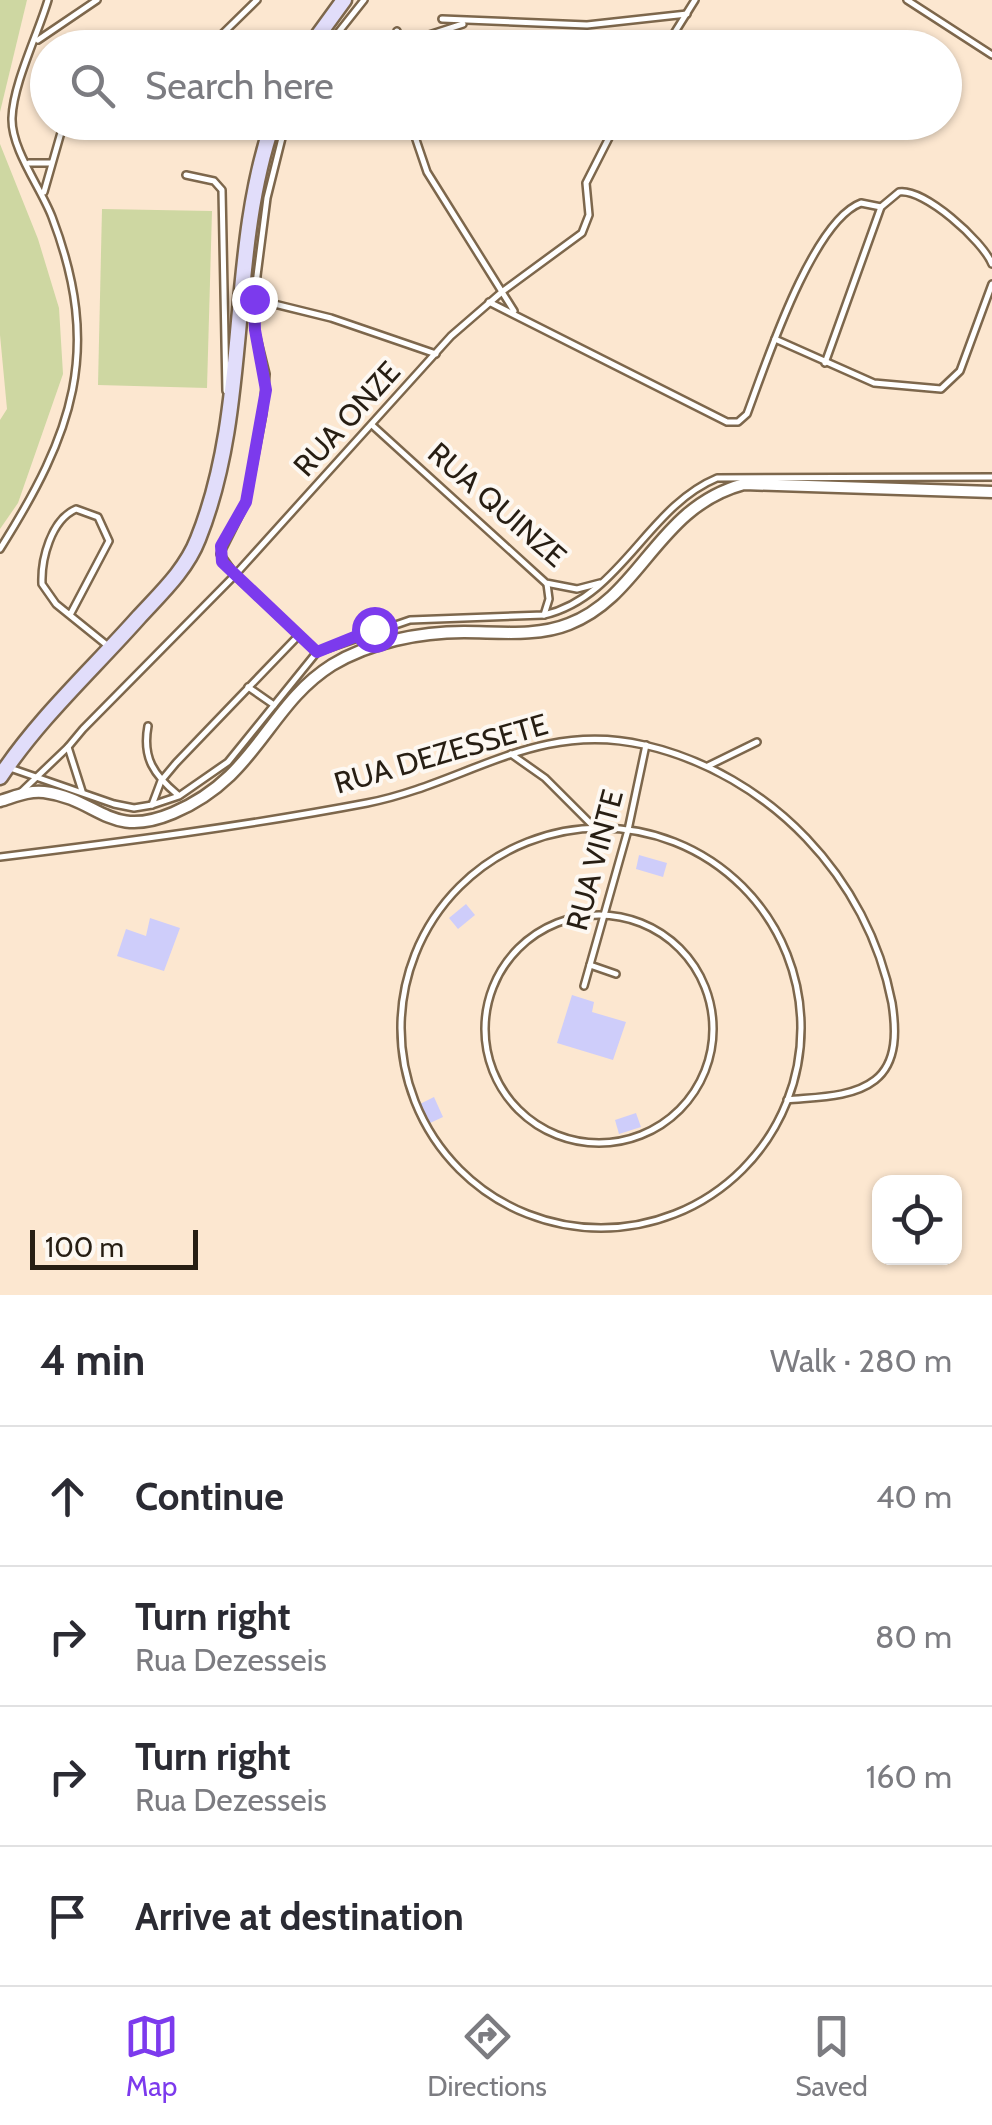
<!DOCTYPE html>
<meta charset="utf-8">
<style>
:root{--surface:#fff;--page:#f7f7f7;--text:#2b2b33;--muted:#7c7c81;--line:#e1e1e2;--accent:#7c3aed}
body{margin:0;font-family:Cabin,sans-serif;background:var(--page);color:var(--text)}
.controls{position:absolute;right:30px;bottom:30px;display:grid;overflow:hidden;border-radius:20px;box-shadow:0 2px 8px #0004}
.controls button{width:90px;height:90px;display:grid;place-items:center;padding:0;border:0;border-bottom:2px solid var(--line);background:var(--surface);color:var(--text);font:50px sans-serif}
.scale{position:absolute;left:30px;bottom:25px;width:168px;box-sizing:border-box;padding-left:10px;border:5px solid #271e13;border-top:0;font-size:28px;line-height:35px;white-space:nowrap;color:#271e13;-webkit-text-stroke:8px #fdf8f2;paint-order:stroke}
.stop{position:absolute;width:30px;height:30px;margin:-22px;border:8px solid #7c3aed;border-radius:50%;background:#fff}
.stop.end{background:#7c3aed;border-color:#fff;box-shadow:0 2px 10px #0008}
.list{margin:0;padding:0;list-style:none}
h2{display:flex;justify-content:space-between;align-items:center;height:130px;margin:0;padding:0 40px;font-size:42px}
h2 small{font-size:32px;font-weight:400;color:var(--muted)}
.list li{display:grid;grid-template-columns:65px 1fr auto;gap:30px;align-items:center;box-sizing:border-box;height:140px;padding:0 40px;border-top:2px solid var(--line)}
.list b{display:block;font-size:38px;white-space:nowrap}
.list p{margin:0;font-size:32px;white-space:nowrap;color:var(--muted)}
.list em{font-size:32px;font-style:normal;color:var(--muted)}
.icon{flex:none;width:55px;height:55px;fill:none;stroke:currentColor;stroke-width:2;stroke-linecap:round;stroke-linejoin:round}
.map{position:relative;flex:none;width:992px;height:1295px;overflow:hidden}
.search{position:absolute;background:var(--surface);box-shadow:0 2px 8px #0004;left:30px;right:30px;top:30px;height:110px;display:flex;align-items:center;gap:25px;box-sizing:border-box;padding:0 35px;border-radius:55px;color:var(--muted);font-size:38px}
.sheet{height:690px;background:var(--surface)}
nav{display:flex;justify-content:space-around;align-items:center;box-sizing:border-box;height:140px;border-top:2px solid var(--line);background:var(--surface);font-size:28px;color:var(--muted)}
nav a{display:grid;justify-items:center;gap:5px}
nav .on{color:var(--accent)}
.map>svg:first-child{display:block}
.green{fill:#ced7a2}
.building{fill:#cecdfa}
.lines{fill:none;stroke-linecap:round;stroke-linejoin:round}
.lane-casing{stroke:#7d674c;stroke-width:10}
.street-casing{stroke:#7d674c;stroke-width:15}
.secondary-casing{stroke:#7d674c;stroke-width:19}
.lane{stroke:#fff;stroke-width:5}
.street{stroke:#fff;stroke-width:10}
.secondary{stroke:#e1ddfa;stroke-width:14}
.route{stroke:#7c3aed;stroke-width:12}
.labels{text-anchor:middle;stroke-width:8;stroke-linejoin:round;paint-order:stroke}
.street-label{font-size:30px;fill:#271e13;stroke:#fdf8f2}
</style>
<div class="map">
<svg width="992" height="1295" viewBox="0 0 992 1295">
<rect width="100%" height="100%" fill="#fce7d0"/>
<g class="green">
<path d="M0 0H27L0 112Z"/>
<path d="M0 144 38 239 59 308 63 374 18 503 0 529V420L7 409 0 335Z"/>
<path d="M102 209 212 211 207 388 98 385Z"/>
</g>
<g class="building">
<path d="M639 855 667 863 663 877 636 869Z"/>
<path d="M466 904 475 915 458 929 449 918Z"/>
<path d="M150 918 180 928 164 971 117 956 126 929 146 936Z"/>
<path d="M572 995 594 1002 592 1012 626 1022 613 1060 557 1043Z"/>
<path d="M434 1097 443 1117 430 1123 420 1104Z"/>
<path d="M636 1113 641 1127 619 1134 615 1120Z"/>
</g>
<g class="lines">
<defs>
<g id="lane">
<path d="M907 0 992 55"/>
<path d="M442 19 587 25 687 14"/>
<path d="M397 31 401 45"/>
<path d="M38 40 97 0"/>
<path d="M401 44 463 24"/>
<path d="M208 48 257 0"/>
<path d="M326 48 364 0"/>
<path d="M665 48 695 0"/>
<path d="M286 122 267 198 254 299 255 330 266 374 263 413 246 502 220 554 235 575 317 652"/>
<path d="M410 122 427 172 514 311"/>
<path d="M29 163H51"/>
<path d="M186 175 214 181 222 190 226 391"/>
<path d="M44 192 64 122"/>
<path d="M254 299 331 318 436 354"/>
<path d="M489 302 727 422H738L747 414C765 366 812 221 861 203L881 207"/>
<path d="M775 339 874 383 941 389 960 371 992 284"/>
<path d="M825 363 881 207 899 192C924 188 983 241 992 264"/>
<path d="M372 425 546 583 577 589 600 583"/>
<path d="M0 549C73 433 103 351 52 217 41 188 11 149 12 118 13 84 38 34 48 0"/>
<path d="M70 615 109 541 98 517 76 509C51 520 41 559 42 584L56 604 108 646"/>
<path d="M544 615 549 599 547 584"/>
<path d="M248 687 274 705"/>
<path d="M148 726C142 758 154 775 178 795"/>
<path d="M511 754 545 778 595 828"/>
<path d="M708 766 757 742"/>
<path d="M10 768 114 804 134 808 152 805 179 796 228 762 317 652 410 620 544 615C621 597 647 507 717 478L992 477"/>
<path d="M82 791 68 747 83 729 235 575 451 336 503 291 582 233 589 215 586 183 617 122"/>
<path d="M20 793 68 747"/>
<path d="M152 805 161 781 176 763 299 635"/>
<circle cx="601" cy="1028" r="200"/>
<path d="M0 857C122 842 246 826 367 803 465 784 536 720 644 745 770 774 868 878 892 1003 896 1029 898 1062 875 1080 852 1098 815 1097 787 1100"/>
<circle cx="599" cy="1029" r="114"/>
<path d="M590 965 616 974"/>
<path d="M584 986 628 830 646 745"/>
</g>
<path id="street" d="M0 801C14 797 29 790 44 792 99 799 109 840 173 813 258 777 267 706 332 665 370 642 420 632 464 632 498 632 537 637 569 624 642 596 657 507 744 484L992 492"/>
<g id="secondary">
<path d="M309 48 344 0"/>
<path d="M0 777C39 718 92 670 139 617 161 593 186 570 198 539 251 407 227 256 273 122"/>
</g>
</defs>
<use href="#lane" class="lane-casing"/>
<use href="#street" class="street-casing"/>
<use href="#secondary" class="secondary-casing"/>
<use href="#lane" class="lane"/>
<use href="#street" class="street"/>
<use href="#secondary" class="secondary"/>
</g>
<g class="lines">
<path class="route" d="M254 299 255 330 266 390 246 502 221 546 222 562 317 652 374 629"/>
</g>
<g class="labels">
<g class="street-label">
<text transform="translate(347 419) rotate(-48)" y="10">RUA ONZE</text>
<text transform="translate(497 505) rotate(41)" y="10">RUA QUINZE</text>
<text transform="translate(441 754) rotate(-16)" y="10">RUA DEZESSETE</text>
<text transform="translate(595 860) rotate(-75)" y="10">RUA VINTE</text>
</g>
</g>
</svg>
<div class="controls">
<button><svg class="icon" aria-label="locate" viewBox="0 0 24 24"><circle cx="12" cy="12" r="6"/><path d="M12 2v4M12 18v4M2 12h4M18 12h4"/></svg></button>
</div>
<div class="scale">100 m</div>
<div class="stop" style="left:374px;top:629px"></div>
<div class="stop end" style="left:254px;top:299px"></div>
<div class="search"><svg class="icon" aria-label="search" viewBox="0 0 24 24"><circle cx="10" cy="10" r="6"/><path d="M15 15l6 6"/></svg>Search here</div>
</div>
<section class="sheet">
<h2>4 min<small>Walk · 280 m</small></h2>
<ul class="list">
<li><svg class="icon" aria-label="ahead" viewBox="0 0 24 24"><path d="M12 20V5M6 11l6-6 6 6"/></svg><div><b>Continue</b></div><em>40 m</em></li>
<li><svg class="icon" aria-label="right" viewBox="0 0 24 24"><path d="M7 20v-9h11M14 6l5 5-5 5"/></svg><div><b>Turn right</b><p>Rua Dezesseis</p></div><em>80 m</em></li>
<li><svg class="icon" aria-label="right" viewBox="0 0 24 24"><path d="M7 20v-9h11M14 6l5 5-5 5"/></svg><div><b>Turn right</b><p>Rua Dezesseis</p></div><em>160 m</em></li>
<li><svg class="icon" aria-label="arrive" viewBox="0 0 24 24"><path d="M6 21V4h12l-3 4 3 4H6"/></svg><div><b>Arrive at destination</b></div></li>
</ul>
</section>
<nav>
<a class="on"><svg class="icon" aria-label="map" viewBox="0 0 24 24"><path d="M3 6l6-2 6 2 6-2v14l-6 2-6-2-6 2zM9 4v14M15 6v14"/></svg>Map</a>
<a><svg class="icon" aria-label="directions" viewBox="0 0 24 24"><path d="M12 3l9 9-9 9-9-9zM9 14v-3h6M13 9l2 2-2 2"/></svg>Directions</a>
<a><svg class="icon" aria-label="saved" viewBox="0 0 24 24"><path d="M7 4h10v16l-5-4-5 4z"/></svg>Saved</a>
</nav>
